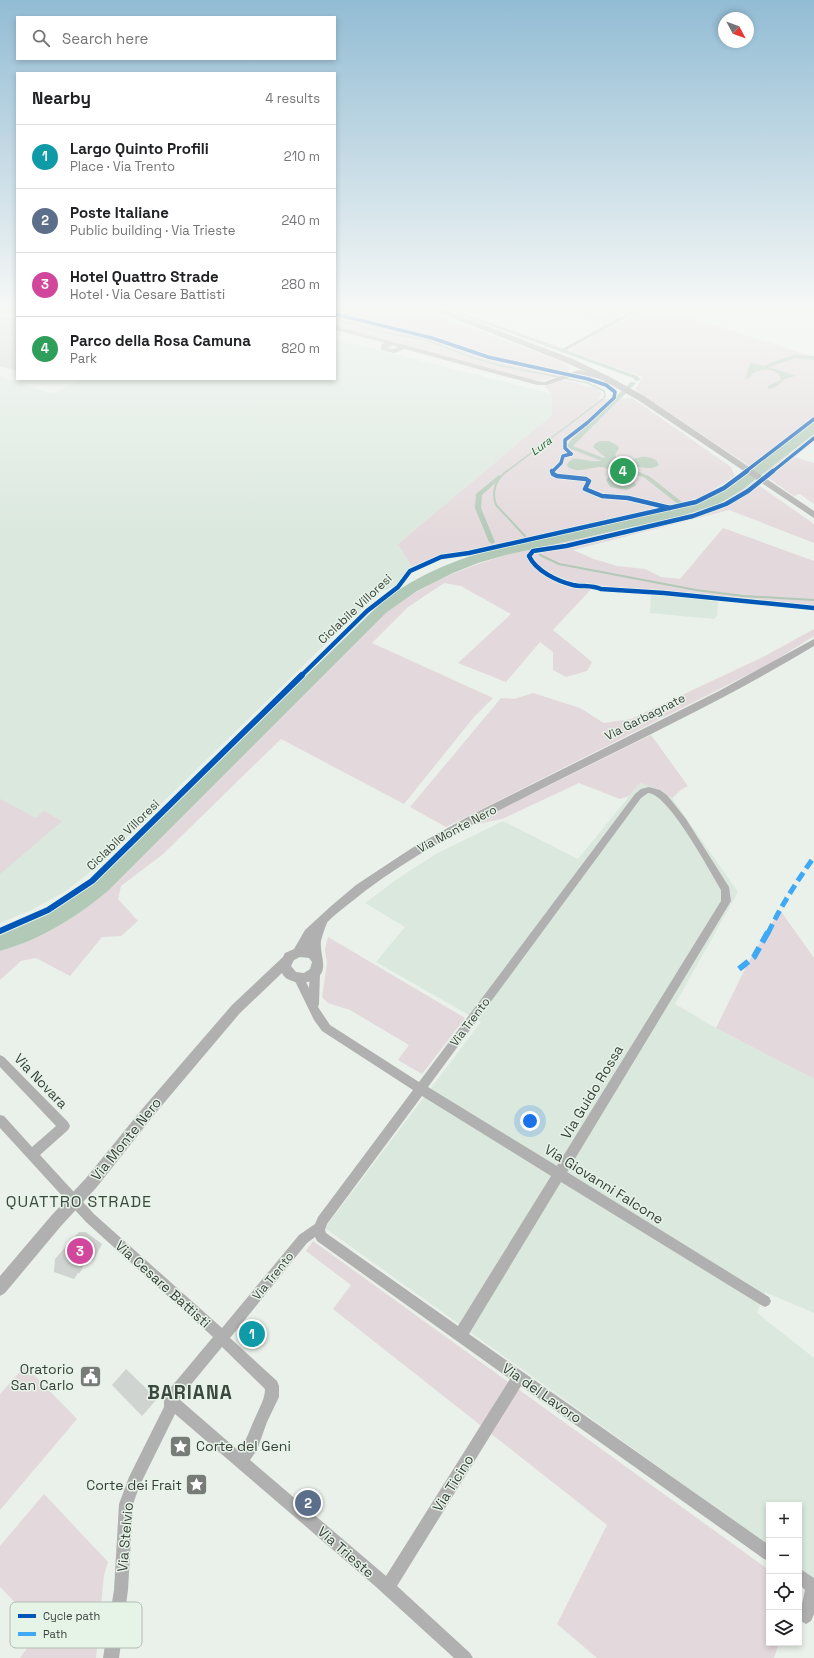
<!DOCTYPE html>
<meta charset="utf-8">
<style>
:root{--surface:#fff;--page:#f6f6f6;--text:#202124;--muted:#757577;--line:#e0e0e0;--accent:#ea580c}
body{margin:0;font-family:"Space Grotesk",sans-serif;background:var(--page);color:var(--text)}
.controls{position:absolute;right:12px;bottom:12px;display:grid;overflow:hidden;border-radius:0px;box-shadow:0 2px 6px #0003}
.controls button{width:36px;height:36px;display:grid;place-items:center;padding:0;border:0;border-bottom:1px solid var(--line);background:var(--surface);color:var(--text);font:20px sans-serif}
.compass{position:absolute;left:718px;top:12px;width:36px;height:36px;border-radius:50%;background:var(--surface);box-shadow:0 2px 6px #0003;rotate:131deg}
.you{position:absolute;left:530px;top:1121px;width:14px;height:14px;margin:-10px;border:3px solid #fff;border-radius:50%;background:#1a73e8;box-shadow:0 0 0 6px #1a73e833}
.badge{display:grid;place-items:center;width:26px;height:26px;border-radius:50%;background:var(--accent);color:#fff;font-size:13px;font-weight:700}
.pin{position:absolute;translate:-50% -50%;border:2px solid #fff;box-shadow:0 1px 4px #0006}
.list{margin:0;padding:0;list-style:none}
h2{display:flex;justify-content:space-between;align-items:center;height:52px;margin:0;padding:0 16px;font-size:17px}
h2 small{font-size:13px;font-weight:400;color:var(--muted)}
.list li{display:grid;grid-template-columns:26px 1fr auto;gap:12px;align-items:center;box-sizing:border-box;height:64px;padding:0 16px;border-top:1px solid var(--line)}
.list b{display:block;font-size:15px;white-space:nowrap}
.list p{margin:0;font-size:13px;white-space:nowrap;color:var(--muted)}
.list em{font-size:13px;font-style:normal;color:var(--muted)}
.icon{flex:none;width:22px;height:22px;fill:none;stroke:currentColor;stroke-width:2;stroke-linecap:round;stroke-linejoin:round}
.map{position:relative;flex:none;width:814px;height:1658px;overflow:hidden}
.search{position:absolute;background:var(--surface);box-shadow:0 2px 6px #0003;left:16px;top:16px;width:320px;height:44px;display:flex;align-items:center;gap:10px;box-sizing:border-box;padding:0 14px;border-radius:0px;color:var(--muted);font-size:15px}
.panel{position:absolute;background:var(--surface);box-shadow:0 2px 6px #0003;left:16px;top:72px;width:320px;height:308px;border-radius:0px}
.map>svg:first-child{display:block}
.built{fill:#dae8dd}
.green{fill:#e3d8db}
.water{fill:#b1c9b6}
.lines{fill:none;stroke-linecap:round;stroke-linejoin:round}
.stream-far1{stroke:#b1c9b6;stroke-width:1.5}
.stream{stroke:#b1c9b6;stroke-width:2}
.canal{fill:#b1c9b6;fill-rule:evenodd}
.building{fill:#d0d4d0}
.minor{fill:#b1b0b0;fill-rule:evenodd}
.tertiary{fill:#b1b0b0;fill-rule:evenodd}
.secondary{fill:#afafae;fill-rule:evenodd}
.quiet-far1{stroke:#3fa9f5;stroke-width:5;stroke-dasharray:10 5;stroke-linecap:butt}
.quiet{stroke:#3fa9f5;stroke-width:6;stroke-dasharray:12 6;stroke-linecap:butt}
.cycleway-far2-casing{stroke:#e6f4e8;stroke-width:5}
.cycleway-far1-casing{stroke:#e6f4e8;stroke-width:6}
.cycleway-casing{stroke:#e6f4e8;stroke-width:8}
.cycleway-far2{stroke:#0057b8;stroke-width:3.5}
.cycleway-far1{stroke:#0057b8;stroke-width:4.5}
.cycleway{stroke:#0057b8;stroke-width:6}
.labels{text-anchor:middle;stroke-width:3;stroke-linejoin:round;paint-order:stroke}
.far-water-label{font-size:11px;font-style:italic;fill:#2a5c39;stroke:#e6f4e8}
.street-label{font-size:12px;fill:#393e3a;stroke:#e6f4e8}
.near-street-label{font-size:14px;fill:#393e3a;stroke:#e6f4e8}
.near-poi-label{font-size:14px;fill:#393e3a;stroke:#e6f4e8;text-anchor:end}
.near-neighbourhood-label{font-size:16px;letter-spacing:1px;fill:#3c483f;stroke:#e6f4e8}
.near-district-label{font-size:19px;font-weight:bold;letter-spacing:1px;fill:#3c483f;stroke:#e6f4e8}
.key{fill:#e6f4e8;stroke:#b2bdb4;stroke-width:1}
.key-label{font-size:11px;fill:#393e3a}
</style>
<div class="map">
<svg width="814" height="1658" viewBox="0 0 814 1658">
<rect width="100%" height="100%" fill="#eaf0ea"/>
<g class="built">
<path d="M335 339 552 394V415L398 544 412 567 395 586 379 592 96 867 66 891 31 910 0 923V377L53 394 81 379H335Z"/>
<path d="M651 594 718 600 717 616 714 619 650 613Z"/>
<path d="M640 783 663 791 672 798 738 892 675 1004 716 1028 814 1079V1313L765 1292 757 1313 814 1358V1578L799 1568V1505H769V1546L325 1228 481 1022 376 962 405 927 365 903 400 877 436 854 503 821 578 859Z"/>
</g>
<g class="green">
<path d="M335 308H417L566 363 569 366 568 372 508 361 462 348 433 337 335 313Z"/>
<path d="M446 308H472L463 313 571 351 597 334 646 308H661L814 357V420L752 468 635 390 643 377 571 351H566Z"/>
<path d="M556 308H634L604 324Z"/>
<path d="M335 315 431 339 486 358 565 373C546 381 542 381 521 378L335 327Z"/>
<path d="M563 380 596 388 602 394 598 399 632 398 731 467 735 476 703 496 677 505 486 548 439 555 412 567 398 544 552 415V394L544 386Z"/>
<path d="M814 434V442L795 457 814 463V504L800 494 794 496 763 474Z"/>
<path d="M754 482 814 524V543L729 510 573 550 594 559 617 566 645 569 661 577 680 579 723 528 814 561V606L650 590 594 586 553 630 592 662 587 671 566 677 553 670V652L540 642 506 682 458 663 511 614 461 586 444 583 408 607 372 643 493 698 474 717 404 804 281 739 162 855 121 886 118 899 138 921 121 936 102 937 70 976 36 958 21 961 0 980V951C40 940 77 917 109 890L387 612C479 541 597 543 704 510L727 500Z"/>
<path d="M814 629V636L771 663 446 827 410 807 501 698 514 699 533 693 580 708 604 723 631 719 765 656Z"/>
<path d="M651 735 688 786 682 789 672 798 663 791 640 783 629 796 620 799 579 783 502 819 467 826Z"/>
<path d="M0 799 36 818 44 811 62 821 0 874Z"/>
<path d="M780 910 814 958V1079L716 1028 749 961Z"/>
<path d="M328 937 465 1018 422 1074 398 1060 409 1045 350 1010 328 1003 322 997 327 963 325 950Z"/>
<path d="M313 1241 769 1570V1643H779L774 1658H597L557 1624 607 1525 333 1309 351 1285 306 1251Z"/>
<path d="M25 1366 77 1419 0 1510V1394Z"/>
<path d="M44 1494 108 1562 104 1575 96 1658H20L41 1629 0 1587V1546Z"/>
</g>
<g class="water">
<path d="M751 363 776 369 795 376 785 379 774 388 768 389V386L781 380C780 369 764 368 755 372 751 374 751 378 745 379 748 375 747 366 751 363Z"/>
<path d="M814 420V434L742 490 719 504 682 516 506 555 478 563 453 573 417 591 387 612 109 890C77 917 40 940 0 951V934C37 920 64 906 95 881L380 604C433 561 494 548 559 534 597 526 635 518 672 509L699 502 723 490Z"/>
<path d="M603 441H609L618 446 619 448 615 455C621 466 632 459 641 457 646 456 652 458 656 460L659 465C647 473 635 462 623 469V474L636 484 635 486 627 490 610 487 606 480 612 473C599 458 585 477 568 467L567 464 572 459C583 457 593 464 603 460L605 457 593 447C595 442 599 441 603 441Z"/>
</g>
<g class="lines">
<path class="stream-far1" d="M335 319 377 331 426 340 468 356 498 365 588 383 604 391 605 396 603 399 506 472"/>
<g class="stream">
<path d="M507 471C496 479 491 491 496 505L525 536"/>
<path d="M540 555 559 564 696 590 743 596 814 600"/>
</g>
<g class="canal">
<path d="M442 308H450L637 376 641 380 636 381 633 378Z"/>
<path d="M795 355 814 356V360L795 358 767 368 762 367 775 361Z"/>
<path d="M631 382 636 383 573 446 649 476 682 502V504H678L645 478 571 449 567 446 571 440Z"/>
<path d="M499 475 501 476V478L482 495 481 508 495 542 492 544 489 542 475 508 476 494Z"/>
</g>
</g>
<g class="building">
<path d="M4 318H17V371L0 366V319Z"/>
<path d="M79 1232H86L102 1244 93 1261 87 1258 80 1273H78L74 1279 54 1272 55 1259Z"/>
<path d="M126 1369 157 1399 142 1416 112 1385Z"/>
</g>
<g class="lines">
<g class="minor">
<path d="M637 308H643L567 350 562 349Z"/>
<path d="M649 787 660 790 667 795 686 819 729 887 731 901 567 1172 769 1297 771 1301 769 1305 765 1307 761 1305 561 1182 469 1334 769 1545V1561L764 1559 521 1386 397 1586 470 1653 473 1658H454L375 1586 175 1414 140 1485 133 1504 128 1590 119 1658H103L114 1590 119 1504 129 1477 164 1407V1401L167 1392 213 1337 86 1222 0 1128V1115L4 1116 32 1147 56 1126 0 1067V1055L4 1057 68 1122 70 1126 68 1130 40 1155 94 1214 222 1328 299 1235 315 1224 318 1217 413 1090 322 1031 314 1020 294 979 295 976 299 975 303 976 309 988 310 972 311 969 315 968 319 969 320 972 319 1004 318 1007 330 1025 419 1082 635 794 641 789ZM648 793C668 793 711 873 721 890V901L557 1166 428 1087 641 798ZM422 1096 551 1176 458 1326 326 1233 325 1230 327 1224ZM315 1237 317 1241 510 1379 386 1576 250 1460 257 1450 267 1422 279 1397V1386L277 1381 230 1338 307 1243ZM222 1347 265 1389C265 1399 260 1406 256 1416 250 1428 247 1440 239 1451L179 1399Z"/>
<path d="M799 1568 814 1578V1614L811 1621 806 1624 801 1621 799 1617 805 1590 799 1584Z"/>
</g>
<g class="tertiary">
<path d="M335 326 537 381 544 382 579 370 603 377 600 379 579 374 547 385H537L405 349 394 353 381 350V345L385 343 335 330ZM393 345 398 347 393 349 387 348Z"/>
<path d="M814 639V646C726 699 632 743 541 789 480 820 420 850 365 891 359 896 330 918 327 923 325 927 322 937 321 941 319 956 332 973 311 981 305 983 300 984 295 982 289 980 285 979 282 973L240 1013 153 1116 96 1188 61 1226 5 1293 0 1296V1276L51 1216 86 1178 143 1108 232 1005 283 957 285 953 294 949 305 930 330 907 356 885 412 848 471 815 719 691ZM300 957 309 958 312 962 310 969 304 973 296 972 291 966 294 960Z"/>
</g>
<path class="secondary" d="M428 308H439L573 359 610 377 644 396 814 511V518L638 400 604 381 567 363Z"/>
<path class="quiet-far1" d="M768 933C781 906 797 881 814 857"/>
<path class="quiet" d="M739 969 754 957 768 932"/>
<defs>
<g id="cycleway-far2">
<path d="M335 314 432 338 488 357 588 379 606 385 615 392 614 398 587 423 565 440V448L571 454"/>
<path d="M552 472 561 463 563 456 571 454"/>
<path d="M745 472 814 419"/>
<path d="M772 472 814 438"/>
</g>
<g id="cycleway-far1">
<path d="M552 471 553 474 557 476 586 479 589 481 585 489 602 496 628 498 670 508"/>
<path d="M773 471 748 491 726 504 693 516 566 546 533 551 529 556C536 571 557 581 573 585 582 587 592 585 601 589L664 593 814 608"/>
<path d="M301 676 367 611 398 587 410 571 441 557 469 553 696 502 724 488 747 471"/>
</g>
<path id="cycleway" d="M0 931 48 910 92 881 302 675"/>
</defs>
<use href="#cycleway-far2" class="cycleway-far2-casing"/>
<use href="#cycleway-far1" class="cycleway-far1-casing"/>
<use href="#cycleway" class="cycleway-casing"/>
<use href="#cycleway-far2" class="cycleway-far2"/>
<use href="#cycleway-far1" class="cycleway-far1"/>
<use href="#cycleway" class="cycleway"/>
</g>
<linearGradient id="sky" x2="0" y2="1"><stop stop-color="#92bcd4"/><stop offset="0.57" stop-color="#f6f8f6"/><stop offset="1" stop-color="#f6f8f6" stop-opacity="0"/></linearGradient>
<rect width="814" height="541" fill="url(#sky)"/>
<defs>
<symbol id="civic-square" viewBox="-11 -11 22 22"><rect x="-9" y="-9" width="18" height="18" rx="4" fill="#777c78" stroke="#e6f4e8"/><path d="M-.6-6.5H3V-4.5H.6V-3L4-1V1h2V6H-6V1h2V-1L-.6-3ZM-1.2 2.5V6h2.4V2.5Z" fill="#fff"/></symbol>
<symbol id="sight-square" viewBox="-11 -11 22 22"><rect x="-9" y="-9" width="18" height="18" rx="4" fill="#777c78" stroke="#e6f4e8"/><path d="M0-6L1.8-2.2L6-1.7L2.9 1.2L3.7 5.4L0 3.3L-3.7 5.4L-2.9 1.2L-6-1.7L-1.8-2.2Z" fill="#fff"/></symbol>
</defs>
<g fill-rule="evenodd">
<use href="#civic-square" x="78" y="1364" width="25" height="25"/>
<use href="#sight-square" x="168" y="1434" width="25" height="25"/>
<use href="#sight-square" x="184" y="1472" width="25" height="25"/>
</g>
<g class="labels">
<g class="far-water-label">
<text transform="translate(541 446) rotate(-37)" y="4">Lura</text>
</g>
<g class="street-label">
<text transform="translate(355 609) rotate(-43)" y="4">Ciclabile Villoresi</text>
<text transform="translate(645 717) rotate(-27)" y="4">Via Garbagnate</text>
<text transform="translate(457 829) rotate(-28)" y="4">Via Monte Nero</text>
<text transform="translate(123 835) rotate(-44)" y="4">Ciclabile Villoresi</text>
<text transform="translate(470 1022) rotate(-53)" y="4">Via Trento</text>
<text transform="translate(273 1276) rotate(-51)" y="4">Via Trento</text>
</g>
<g class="near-street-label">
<text transform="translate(41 1081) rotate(46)" y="5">Via Novara</text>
<text transform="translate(592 1092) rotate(-59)" y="5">Via Guido Rossa</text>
<text transform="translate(126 1139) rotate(-51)" y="5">Via Monte Nero</text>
<text transform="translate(604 1184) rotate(32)" y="5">Via Giovanni Falcone</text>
<text transform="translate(163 1284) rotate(42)" y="5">Via Cesare Battisti</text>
<text transform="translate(542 1393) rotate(35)" y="5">Via del Lavoro</text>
<text transform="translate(453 1483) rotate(-58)" y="5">Via Ticino</text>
<text transform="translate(125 1537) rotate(-85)" y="5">Via Stelvio</text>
<text transform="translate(346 1552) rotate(41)" y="5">Via Trieste</text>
</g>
<g class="near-poi-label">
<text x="74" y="1374">Oratorio<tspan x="74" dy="16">San Carlo</tspan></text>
<text x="196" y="1451" text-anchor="start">Corte del Geni</text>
<text x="182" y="1490">Corte dei Frait</text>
</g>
<g class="near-neighbourhood-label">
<text x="79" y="1207">QUATTRO STRADE</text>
</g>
<g class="near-district-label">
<text x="190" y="1399">BARIANA</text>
</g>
</g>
<rect x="10" y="1602" width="132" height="46" rx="6" class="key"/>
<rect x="18" y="1614" width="18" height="4" fill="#0057b8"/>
<rect x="18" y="1632" width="18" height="4" fill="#3fa9f5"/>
<g class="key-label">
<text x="43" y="1620">Cycle path</text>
<text x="43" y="1638">Path</text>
</g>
</svg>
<div class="controls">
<button>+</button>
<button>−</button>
<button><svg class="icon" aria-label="locate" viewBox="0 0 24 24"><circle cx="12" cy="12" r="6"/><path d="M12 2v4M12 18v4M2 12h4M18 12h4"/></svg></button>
<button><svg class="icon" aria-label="layers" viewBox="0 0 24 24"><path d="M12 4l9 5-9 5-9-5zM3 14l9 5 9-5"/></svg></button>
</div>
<svg class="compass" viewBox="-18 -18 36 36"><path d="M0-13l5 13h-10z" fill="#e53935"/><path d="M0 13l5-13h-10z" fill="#757577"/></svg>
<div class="you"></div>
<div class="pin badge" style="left:252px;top:1334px;background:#0f9aa8">1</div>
<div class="pin badge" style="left:308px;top:1503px;background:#5c6f8a">2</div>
<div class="pin badge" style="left:80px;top:1251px;background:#d1479c">3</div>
<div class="pin badge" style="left:623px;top:471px;background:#2e9e5b">4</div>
<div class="search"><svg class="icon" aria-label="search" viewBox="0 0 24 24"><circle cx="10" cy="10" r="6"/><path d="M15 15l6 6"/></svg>Search here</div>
<section class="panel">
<h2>Nearby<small>4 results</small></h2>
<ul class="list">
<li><span class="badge" style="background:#0f9aa8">1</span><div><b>Largo Quinto Profili</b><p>Place · Via Trento</p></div><em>210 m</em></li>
<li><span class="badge" style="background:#5c6f8a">2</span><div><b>Poste Italiane</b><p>Public building · Via Trieste</p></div><em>240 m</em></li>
<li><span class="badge" style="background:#d1479c">3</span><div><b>Hotel Quattro Strade</b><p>Hotel · Via Cesare Battisti</p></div><em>280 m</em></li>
<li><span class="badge" style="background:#2e9e5b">4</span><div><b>Parco della Rosa Camuna</b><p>Park</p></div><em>820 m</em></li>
</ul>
</section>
</div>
